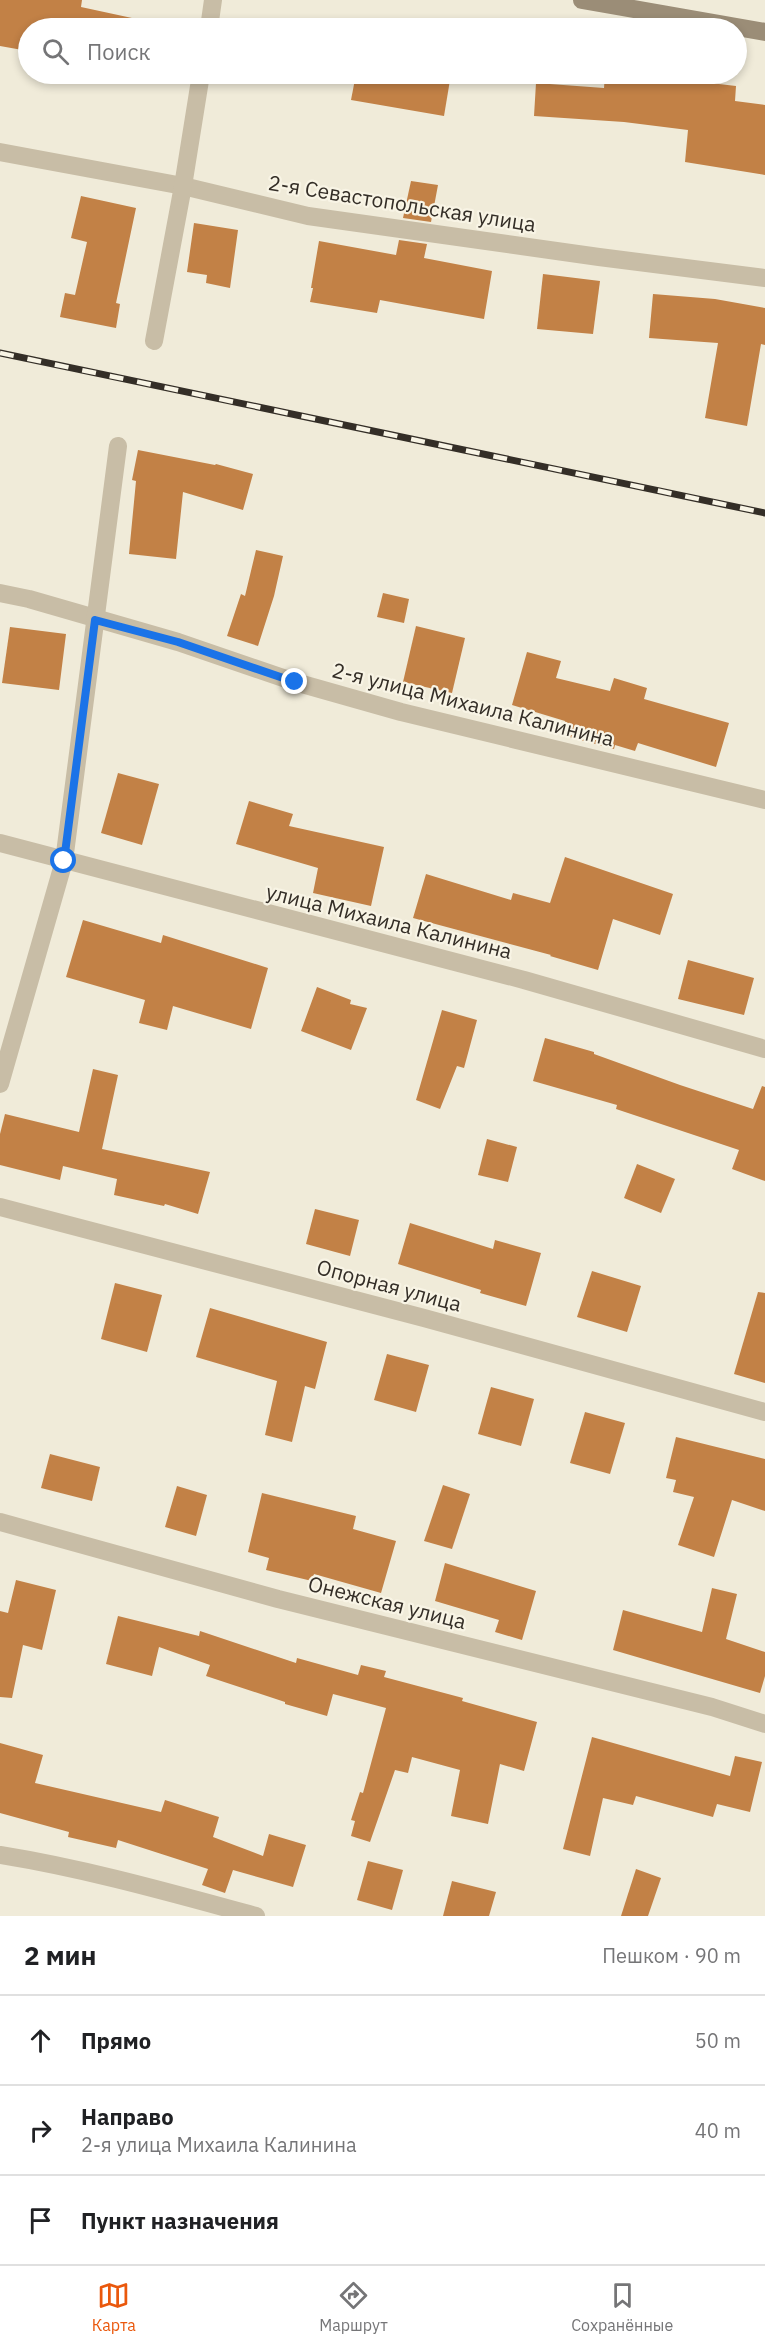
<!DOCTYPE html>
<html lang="ru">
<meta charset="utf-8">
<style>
:root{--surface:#fff;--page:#f6f6f6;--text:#202124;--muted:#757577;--line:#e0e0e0;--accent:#ea580c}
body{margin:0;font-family:"IBM Plex Sans",sans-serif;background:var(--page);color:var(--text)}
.stop{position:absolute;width:18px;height:18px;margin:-14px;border:4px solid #1a73e8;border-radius:50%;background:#fff}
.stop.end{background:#1a73e8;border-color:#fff;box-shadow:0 2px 6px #0008}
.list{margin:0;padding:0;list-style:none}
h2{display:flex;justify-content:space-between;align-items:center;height:78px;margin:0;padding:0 24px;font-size:26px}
h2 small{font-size:20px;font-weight:400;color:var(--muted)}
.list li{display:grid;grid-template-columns:39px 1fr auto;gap:18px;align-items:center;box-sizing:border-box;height:90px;padding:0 24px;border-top:2px solid var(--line)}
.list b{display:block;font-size:22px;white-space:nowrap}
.list p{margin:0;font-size:20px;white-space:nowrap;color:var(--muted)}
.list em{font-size:20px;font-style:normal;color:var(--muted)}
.icon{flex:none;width:33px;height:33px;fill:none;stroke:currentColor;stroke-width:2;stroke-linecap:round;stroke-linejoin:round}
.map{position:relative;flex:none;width:765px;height:1916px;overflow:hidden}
.search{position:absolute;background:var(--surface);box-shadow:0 3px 9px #0003;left:18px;right:18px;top:18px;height:66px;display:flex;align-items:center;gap:15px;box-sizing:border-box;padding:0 21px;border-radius:33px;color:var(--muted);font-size:22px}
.sheet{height:348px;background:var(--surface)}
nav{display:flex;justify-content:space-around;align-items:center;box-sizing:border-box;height:84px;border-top:2px solid var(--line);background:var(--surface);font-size:16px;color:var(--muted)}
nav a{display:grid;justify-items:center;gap:3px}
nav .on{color:var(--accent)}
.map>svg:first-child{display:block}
.building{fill:#c28146}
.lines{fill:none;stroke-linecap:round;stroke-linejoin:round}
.street{stroke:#c8bda6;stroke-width:18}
.secondary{stroke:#9b8d77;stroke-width:18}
.rail-casing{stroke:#342e27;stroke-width:7}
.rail{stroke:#f8f4e5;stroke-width:4.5;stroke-dasharray:14;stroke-linecap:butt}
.route{stroke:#1a73e8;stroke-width:8}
.labels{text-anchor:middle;stroke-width:4.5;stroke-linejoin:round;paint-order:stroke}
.street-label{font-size:21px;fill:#342e27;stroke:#f8f4e5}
</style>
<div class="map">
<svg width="765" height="1916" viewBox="0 0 765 1916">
<rect width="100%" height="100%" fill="#f0ebd9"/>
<g class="building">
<path d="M0 0H82L81 7 169 26 168 28H28V51L0 46Z"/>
<path d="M356 74H451L444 116 351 100Z"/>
<path d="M605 74H634L736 86 735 101 765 105V175L685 162 688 130 624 122 534 116 536 83 604 88Z"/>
<path d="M411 181 438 185 431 222 403 218Z"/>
<path d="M81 196 136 208 116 303 120 304 116 328 60 317 65 293 75 295 87 242 71 238Z"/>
<path d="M194 223 238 230 230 288 206 283 207 275 187 272Z"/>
<path d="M399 240 427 244 424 258 492 271 484 319 380 300 377 313 310 302 313 288H311L319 241 396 255Z"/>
<path d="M543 274 600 281 593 334 537 329Z"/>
<path d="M653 294 715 299 765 308V345L761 344 747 426 705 418 718 343 649 338Z"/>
<path d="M138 450 215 465 216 464 253 474 243 510 183 492 176 559 129 554 136 481 132 480Z"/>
<path d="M256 550 283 556 274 596 258 646 227 636 241 594 245 596Z"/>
<path d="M383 593 409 599 404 623 377 617Z"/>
<path d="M416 626 465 638 452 693 403 682Z"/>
<path d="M10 627 66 634 59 690 2 683Z"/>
<path d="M527 652 561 661 556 678 610 691 614 678 647 688 644 699 729 723 716 767 638 743 635 751 615 745 614 749 562 735 565 721 512 705Z"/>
<path d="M118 773 159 784 142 845 101 833Z"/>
<path d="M249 801 293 814 289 826 384 847 371 906 313 893 318 868 236 844Z"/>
<path d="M565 857 673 894 660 935 613 919 598 970 550 956 551 955 413 918 426 874 511 900 513 893 550 903Z"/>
<path d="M83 920 161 943 163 935 268 968 251 1029 173 1006 167 1030 139 1023 145 1000 66 977Z"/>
<path d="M688 960 754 978 744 1015 678 999Z"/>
<path d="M317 987 351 1000 350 1004 367 1008 351 1050 301 1031Z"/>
<path d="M442 1010 477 1020 464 1068 457 1066 440 1109 416 1100Z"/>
<path d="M545 1038 594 1052V1054L680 1085 753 1109 762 1086 765 1087V1181L732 1169 739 1150 616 1109 617 1105 533 1081Z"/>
<path d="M93 1069 118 1075 102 1149 210 1172 198 1214 165 1204 164 1206 114 1195 117 1179 63 1166 60 1180 0 1165V1134L5 1114 79 1132Z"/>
<path d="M487 1139 517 1147 508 1182 478 1175Z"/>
<path d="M637 1164 675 1179 661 1213 624 1198Z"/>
<path d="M315 1209 359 1220 350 1256 306 1244Z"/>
<path d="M410 1223 493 1249 495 1240 541 1253 526 1306 480 1293 481 1290 398 1264Z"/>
<path d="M592 1271 641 1286 627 1332 577 1317Z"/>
<path d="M115 1283 162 1295 147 1352 101 1339Z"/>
<path d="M758 1292 765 1293V1383L734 1374Z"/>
<path d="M210 1308 327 1342 315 1389 305 1386 292 1442 265 1435 277 1381 196 1357Z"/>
<path d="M387 1354 429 1365 416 1412 374 1400Z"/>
<path d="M491 1387 534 1399 521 1446 478 1434Z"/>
<path d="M585 1412 625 1423 610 1474 570 1463Z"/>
<path d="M676 1437 765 1459V1511L732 1500 714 1557 678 1545 694 1497 673 1492 676 1480 666 1478Z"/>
<path d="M50 1454 100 1467 92 1501 41 1488Z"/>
<path d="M443 1485 470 1494 452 1549 424 1541Z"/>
<path d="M177 1486 207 1495 196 1536 165 1527Z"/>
<path d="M262 1493 356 1516 353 1529 396 1541 381 1593 314 1574 312 1581 266 1570 269 1558 248 1552Z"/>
<path d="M445 1563 536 1591 522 1640 495 1632 499 1620 435 1601Z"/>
<path d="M16 1580 56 1590 42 1650 23 1645 12 1698 0 1697V1611L8 1613Z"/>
<path d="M712 1588 737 1594 726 1639 765 1652V1676L760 1693 613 1650 623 1610 702 1632Z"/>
<path d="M118 1616 199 1636 200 1631 296 1663 297 1658 358 1675 361 1665 386 1671 384 1677 463 1698 462 1701 537 1722 524 1771 500 1764 488 1824 451 1816 460 1770 412 1757 408 1773 395 1770 370 1842 351 1836 355 1821 351 1820 360 1792 363 1793 386 1708 333 1694 327 1716 285 1704V1702L206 1676 210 1665 159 1647 152 1676 106 1664Z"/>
<path d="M592 1737 730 1776 735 1756 762 1762 750 1812 717 1804 713 1817 636 1796 633 1805 603 1798 590 1856 563 1849Z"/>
<path d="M0 1743 43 1755 35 1783 161 1812 165 1800 219 1817 213 1837 263 1856 269 1834 306 1845 293 1887 233 1870 225 1893 202 1885 208 1869 118 1840 116 1848 68 1837 69 1832 0 1813Z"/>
<path d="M368 1861 403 1870 392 1910 357 1900Z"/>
<path d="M636 1869 661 1878 648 1916H621Z"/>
<path d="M452 1881 496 1892 489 1916H443Z"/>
</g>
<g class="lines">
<g class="street">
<path d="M209 28 213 0"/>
<path d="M0 152 183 186 308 216 599 257 765 278"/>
<path d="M154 341 183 186 201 74"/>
<path d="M0 593 29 599 178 642 295 682 401 712 765 800"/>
<path d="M0 843 524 980 765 1049"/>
<path d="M0 1084 64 861 118 446"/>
<path d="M0 1207 424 1318 765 1412"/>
<path d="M0 1522 278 1599 712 1707 765 1724"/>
<path d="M0 1855C87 1869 171 1893 256 1916"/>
</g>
<path class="secondary" d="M582 0 765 32"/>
<defs>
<path id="rail" d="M0 353 765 513"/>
</defs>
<use href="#rail" class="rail-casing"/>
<use href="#rail" class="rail"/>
</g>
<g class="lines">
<path class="route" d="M64 861 95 620 178 642 295 682"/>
</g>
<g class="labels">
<g class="street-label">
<text transform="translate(402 204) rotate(9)" y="7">2-я Севастопольская улица</text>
<text transform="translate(473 705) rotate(14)" y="7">2-я улица Михаила Калинина</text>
<text transform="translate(389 922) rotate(14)" y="7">улица Михаила Калинина</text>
<text transform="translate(389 1286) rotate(15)" y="7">Опорная улица</text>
<text transform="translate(387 1603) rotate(14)" y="7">Онежская улица</text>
</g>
</g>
</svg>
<div class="stop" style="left:64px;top:861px"></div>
<div class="stop end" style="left:295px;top:682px"></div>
<div class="search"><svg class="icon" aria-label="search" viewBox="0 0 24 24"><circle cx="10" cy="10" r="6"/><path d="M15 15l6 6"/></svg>Поиск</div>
</div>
<section class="sheet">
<h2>2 мин<small>Пешком · 90 m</small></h2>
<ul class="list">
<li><svg class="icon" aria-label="ahead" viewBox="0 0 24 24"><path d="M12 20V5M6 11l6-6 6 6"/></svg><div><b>Прямо</b></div><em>50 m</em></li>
<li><svg class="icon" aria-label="right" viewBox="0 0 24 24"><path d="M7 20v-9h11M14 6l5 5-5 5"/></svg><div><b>Направо</b><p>2-я улица Михаила Калинина</p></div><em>40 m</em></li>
<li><svg class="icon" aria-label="arrive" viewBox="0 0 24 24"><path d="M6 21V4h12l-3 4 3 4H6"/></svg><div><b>Пункт назначения</b></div></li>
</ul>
</section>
<nav>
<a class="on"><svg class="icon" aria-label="map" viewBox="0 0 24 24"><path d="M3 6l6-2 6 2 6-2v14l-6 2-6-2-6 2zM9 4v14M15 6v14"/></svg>Карта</a>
<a><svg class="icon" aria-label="directions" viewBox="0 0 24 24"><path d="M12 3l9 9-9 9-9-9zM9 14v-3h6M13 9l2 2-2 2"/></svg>Маршрут</a>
<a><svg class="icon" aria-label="saved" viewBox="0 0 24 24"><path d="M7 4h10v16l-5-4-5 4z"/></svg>Сохранённые</a>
</nav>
